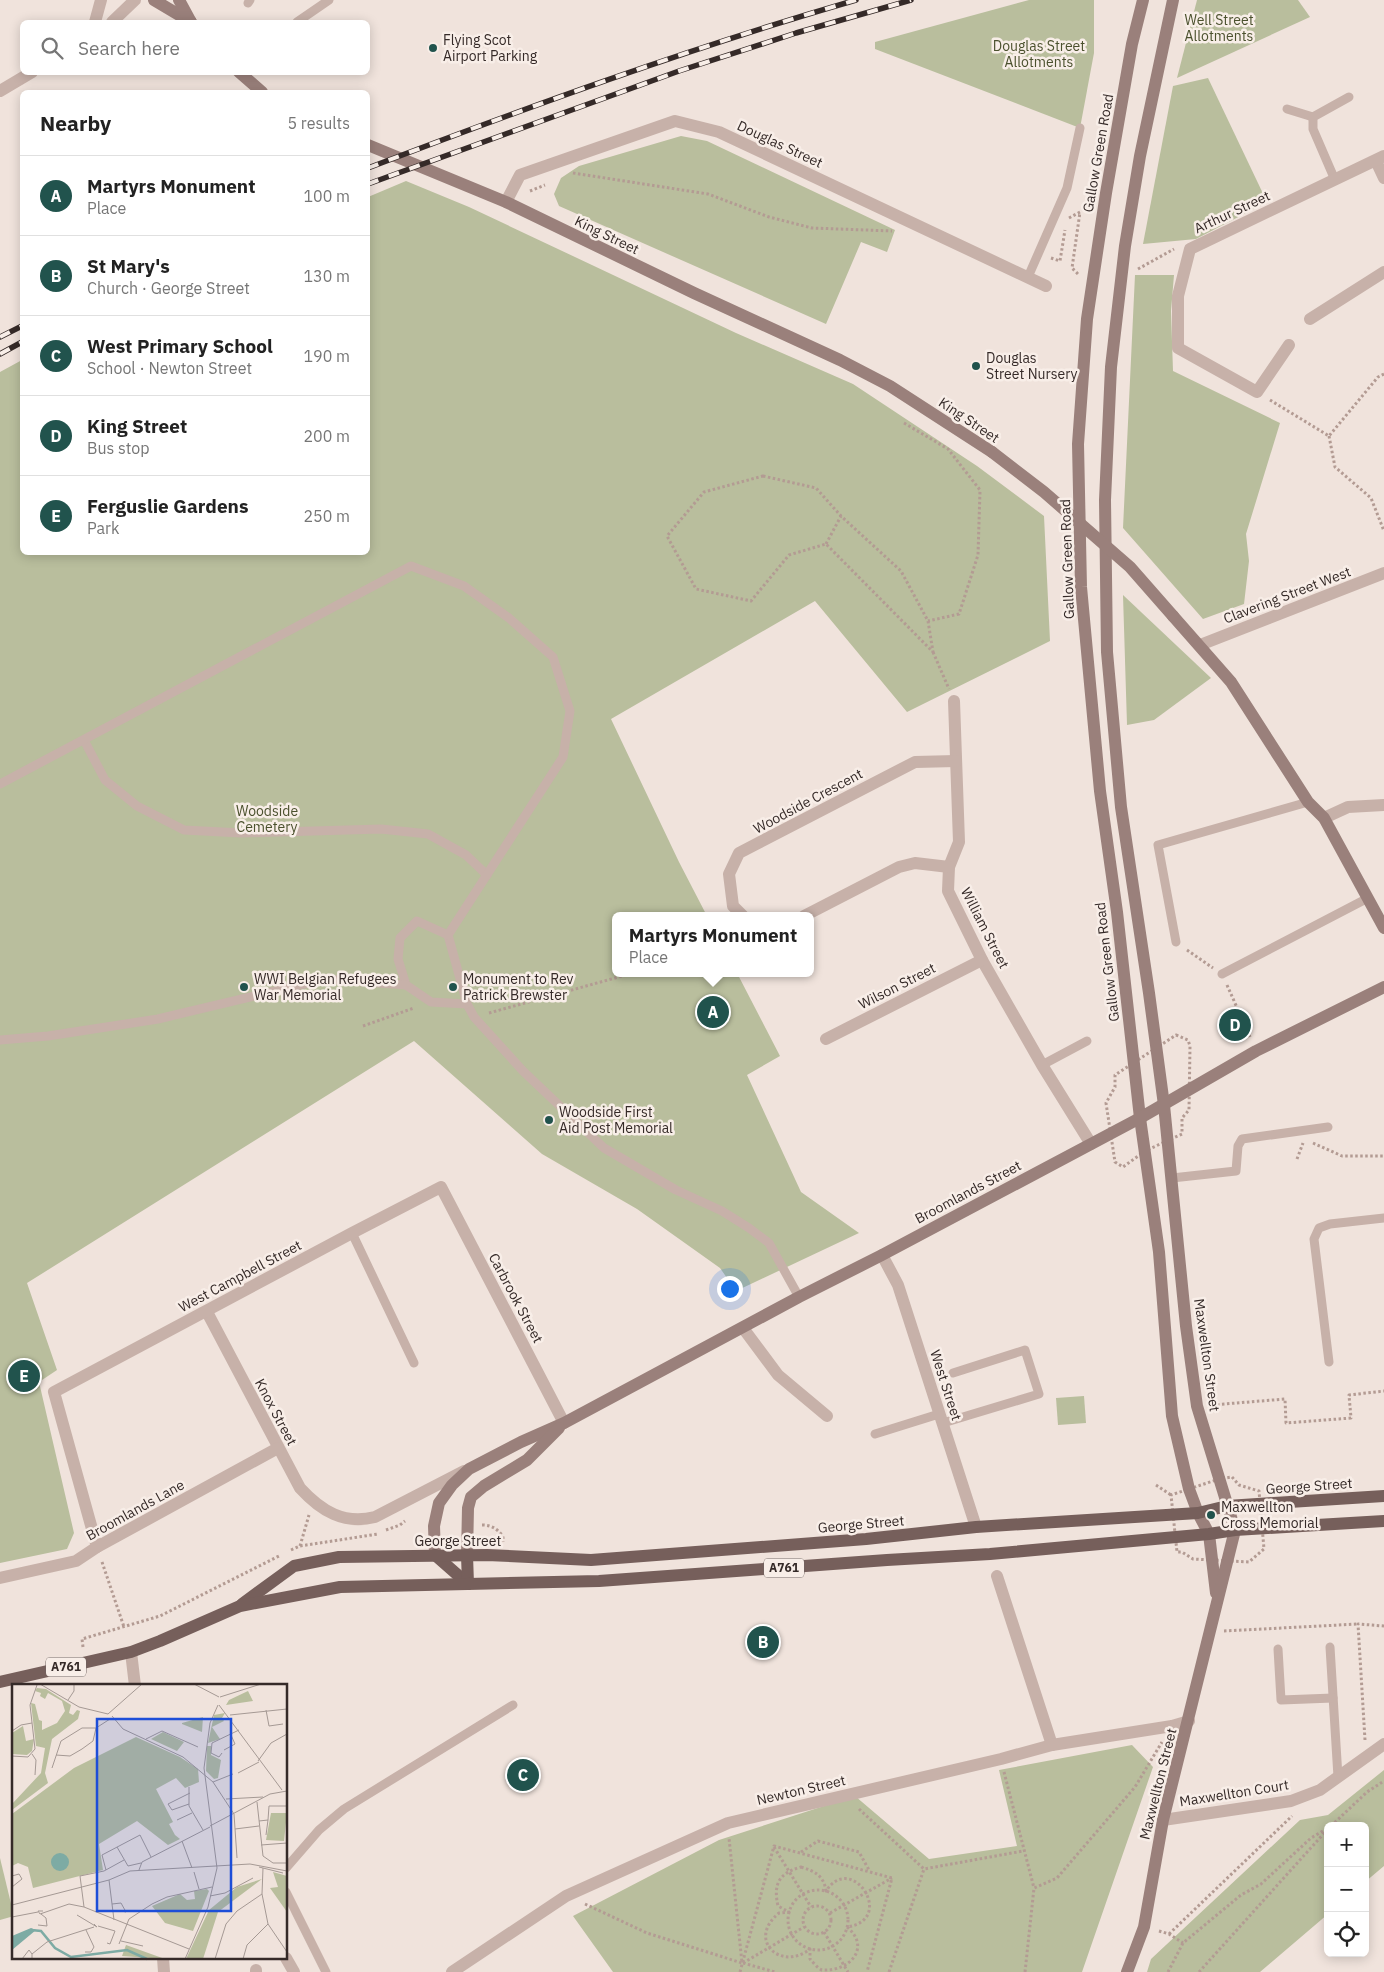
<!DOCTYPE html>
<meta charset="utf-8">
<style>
:root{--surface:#fff;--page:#f6f6f6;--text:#222;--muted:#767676;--line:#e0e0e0;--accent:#21534d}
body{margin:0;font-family:"IBM Plex Sans",sans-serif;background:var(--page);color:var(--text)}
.controls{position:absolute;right:15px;bottom:15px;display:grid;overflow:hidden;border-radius:8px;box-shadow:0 2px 12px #0003}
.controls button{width:45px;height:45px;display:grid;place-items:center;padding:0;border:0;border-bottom:1px solid var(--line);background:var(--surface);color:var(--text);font:25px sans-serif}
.you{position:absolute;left:729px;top:1288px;width:18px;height:18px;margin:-12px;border:4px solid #fff;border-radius:50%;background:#1a73e8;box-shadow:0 0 0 8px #1a73e833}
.badge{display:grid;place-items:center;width:32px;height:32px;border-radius:50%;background:var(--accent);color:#fff;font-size:16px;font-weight:700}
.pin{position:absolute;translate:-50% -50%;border:2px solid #fff;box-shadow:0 1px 5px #0006}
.popup{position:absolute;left:612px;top:912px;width:202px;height:65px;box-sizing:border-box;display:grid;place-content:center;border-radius:8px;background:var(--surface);filter:drop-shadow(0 1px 4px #0005);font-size:16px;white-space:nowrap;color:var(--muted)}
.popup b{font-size:19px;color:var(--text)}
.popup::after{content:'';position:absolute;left:50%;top:100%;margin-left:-10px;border:10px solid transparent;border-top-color:var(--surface)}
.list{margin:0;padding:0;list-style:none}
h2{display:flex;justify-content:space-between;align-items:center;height:65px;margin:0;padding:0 20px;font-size:21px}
h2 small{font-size:16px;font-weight:400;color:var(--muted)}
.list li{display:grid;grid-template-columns:32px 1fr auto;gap:15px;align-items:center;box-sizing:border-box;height:80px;padding:0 20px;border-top:1px solid var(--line)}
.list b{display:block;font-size:19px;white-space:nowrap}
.list p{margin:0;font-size:16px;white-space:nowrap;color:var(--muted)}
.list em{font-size:16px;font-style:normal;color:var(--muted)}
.icon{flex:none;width:28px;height:28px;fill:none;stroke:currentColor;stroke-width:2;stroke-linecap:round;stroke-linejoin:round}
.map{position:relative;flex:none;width:1384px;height:1972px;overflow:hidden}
.search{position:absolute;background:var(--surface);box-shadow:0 2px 12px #0003;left:20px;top:20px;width:350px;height:55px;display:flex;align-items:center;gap:12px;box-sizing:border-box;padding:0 18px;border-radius:8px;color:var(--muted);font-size:19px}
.panel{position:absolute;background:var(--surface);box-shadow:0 2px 12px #0003;left:20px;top:90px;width:350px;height:465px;border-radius:8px}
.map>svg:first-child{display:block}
.green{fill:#b9be9d}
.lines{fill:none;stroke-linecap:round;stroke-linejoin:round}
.path{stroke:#b39b93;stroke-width:3;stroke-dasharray:2.5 2.5;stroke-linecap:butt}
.lane{stroke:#c7b1a9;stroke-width:9}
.street{stroke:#c7b1a9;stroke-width:12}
.secondary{stroke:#9a807b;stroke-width:12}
.primary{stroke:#765f5b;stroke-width:12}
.rail-casing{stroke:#352a28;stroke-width:5.5}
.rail{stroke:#f8eee8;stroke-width:4;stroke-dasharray:11;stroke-linecap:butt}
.secondary-bridge{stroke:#9a807b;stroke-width:12}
.poi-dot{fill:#21534d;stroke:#f8eee8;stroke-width:2}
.labels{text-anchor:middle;stroke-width:5;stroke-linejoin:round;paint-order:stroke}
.shield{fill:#f8eee8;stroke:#706562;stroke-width:1}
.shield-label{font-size:12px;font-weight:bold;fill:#352a28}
.park-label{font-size:14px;fill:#4b512e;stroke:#f8eee8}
.poi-label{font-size:14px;fill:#352a28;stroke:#f8eee8;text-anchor:start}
.street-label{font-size:14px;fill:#352a28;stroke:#f8eee8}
.inset-river{fill:none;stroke:#7daba4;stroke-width:2.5}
.inset-road{fill:none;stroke:#a59994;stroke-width:1}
.view{fill:#1d4ed8;fill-opacity:0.15;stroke:#1d4ed8;stroke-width:2.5}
.inset-edge{fill:none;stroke:#352a28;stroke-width:2.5}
</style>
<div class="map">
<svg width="1384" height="1972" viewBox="0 0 1384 1972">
<rect width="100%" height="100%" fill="#f0e3dc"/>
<g class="green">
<path d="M1029 0H1094V53L1080 128 875 49V42Z"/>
<path d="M1197 0H1298L1310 17 1177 78Z"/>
<path d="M1208 78 1267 202 1196 239 1143 244 1173 86Z"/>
<path d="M681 136 707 141 895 230 887 252 861 242 826 324 559 206 554 194 561 178 579 166Z"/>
<path d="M406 181 469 207 736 333 853 384 977 466 1044 516 1050 641 907 712 815 601 611 719 679 862 707 916H616V973H737L780 1056 747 1075 801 1192 859 1233 736 1291 720 1268 637 1209 542 1154 414 1041 27 1283 57 1370 39 1382 74 1533 67 1549 0 1563V372L22 360V552H368V197Z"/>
<path d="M1135 275H1174L1171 311 1173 371 1280 423 1246 534 1249 561 1244 604 1203 619 1123 528Z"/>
<path d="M1123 595 1211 678 1154 720 1127 725Z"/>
<path d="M1084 1396 1086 1423 1058 1425 1056 1398Z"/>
<path d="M1132 1745 1153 1767 1082 1972H613L573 1916 719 1840 855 1796 929 1859 1017 1846 999 1770Z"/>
<path d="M1384 1770V1866L1365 1882V1826H1328V1914L1260 1972H1147L1151 1959 1300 1820 1328 1815Z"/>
<path d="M0 1858 14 1916 0 1920Z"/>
</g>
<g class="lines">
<g class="path">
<path d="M573 173 708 194 769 217 812 228 892 231"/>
<path d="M530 191 545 185"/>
<path d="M1069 218 1080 212 1072 268 1078 274"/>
<path d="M1051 258 1060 261 1065 230"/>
<path d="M1138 269 1174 249"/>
<path d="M1270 400 1329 436 1378 377 1384 374"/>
<path d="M904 423 948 449 980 490 978 555 959 614 928 621"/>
<path d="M1329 436 1335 467 1371 498 1384 531"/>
<path d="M763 476 816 488 841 516 901 571 928 621 933 652 826 544 789 555 751 601 696 589 667 536 704 492Z"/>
<path d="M826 544 841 516"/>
<path d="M933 652 949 689"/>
<path d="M1187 950 1213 968"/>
<path d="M1227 985 1250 1037"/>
<path d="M489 1013 633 973"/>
<path d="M363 1026 414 1008"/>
<path d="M1176 1035 1188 1040 1190 1046 1189 1110 1182 1118V1134L1145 1151 1123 1167 1115 1162 1106 1103 1115 1087V1075Z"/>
<path d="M1313 1143 1342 1156H1384"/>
<path d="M1297 1159 1303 1143"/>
<path d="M1212 1405 1285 1399 1286 1423 1351 1418 1349 1395 1384 1391"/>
<path d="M1232 1477 1239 1485 1259 1491 1264 1549 1249 1562 1193 1559 1182 1552H1177L1171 1495 1219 1479Z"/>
<path d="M1156 1485 1171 1495"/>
<path d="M482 1525C492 1525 497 1529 503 1536V1542"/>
<path d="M386 1530 400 1525 405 1521"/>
<path d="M300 1546 309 1515"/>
<path d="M291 1550 300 1546 378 1534"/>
<path d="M102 1562 124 1627"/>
<path d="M1224 1631 1358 1624"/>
<path d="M83 1647 82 1639 160 1616 279 1556"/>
<path d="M1365 1740 1358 1624 1384 1626"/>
<path d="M1004 1772 1034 1888"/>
<path d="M859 1809 924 1869 1023 1851"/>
<path d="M1331 1826 1367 1792 1384 1781"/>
<path d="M774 1847 811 1907"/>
<path d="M801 1852 818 1841 859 1852 869 1870"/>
<path d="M801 1867C815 1871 824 1876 826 1891 852 1851 897 1920 847 1927 872 1948 849 1972 822 1970 817 1968 813 1962 810 1959V1949C781 1972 746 1940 779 1913L789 1912 778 1906C773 1884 779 1873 801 1867Z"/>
<circle cx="818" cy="1920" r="30"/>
<path d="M585 1904 647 1933 742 1963 729 1838"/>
<circle cx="817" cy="1920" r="14"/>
<path d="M830 1913 892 1878"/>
<path d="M1159 1931 1169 1934 1183 1943"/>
<path d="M824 1932 848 1972"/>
<path d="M1169 1934 1292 1816"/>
<path d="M743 1963 804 1927"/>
<path d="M743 1963 775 1972"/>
<path d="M740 1972 774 1846 892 1878 867 1972"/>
<path d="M889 1972 924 1869"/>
<path d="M1025 1972 1034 1888 1057 1878 1135 1787 1162 1742"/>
<path d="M1168 1972 1183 1943 1241 1895 1261 1884 1311 1838 1328 1828"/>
<path d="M1199 1972 1327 1830"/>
</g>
<g class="lane">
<path d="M248 3 250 0"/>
<path d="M297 22 329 0"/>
<path d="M1287 109 1313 117"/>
<path d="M1335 180 1313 129V117L1349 97"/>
<path d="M1028 277 1067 188 1080 128"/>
<path d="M84 740 105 780 137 806 184 830 241 833 381 829 428 834 466 855 487 875"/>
<path d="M0 784 411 566 464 586 509 618 553 657 570 711 563 757 448 935 467 1004 474 1017 523 1071 604 1148 676 1190 722 1211 749 1228 769 1243 799 1297"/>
<path d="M1176 942 1158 845 1308 802"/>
<path d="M1222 974 1368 898"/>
<path d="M406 985 398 959 400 938 417 921 448 935"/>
<path d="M0 1040 48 1036 158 1019 325 979 406 985 431 1002 467 1004"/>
<path d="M1042 1065 1087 1041"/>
<path d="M1172 1178 1236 1171 1238 1146 1242 1139 1328 1127"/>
<path d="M352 1233 414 1363"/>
<path d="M1329 1362 1314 1239 1319 1228 1330 1224 1384 1218"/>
<path d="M943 1423 1039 1394 1025 1350 953 1373"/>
<path d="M875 1434 939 1414"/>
<path d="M1330 1647 1338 1777"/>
<path d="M1278 1649 1281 1700 1333 1698"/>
<path d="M286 1868 319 1830 344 1809 513 1705"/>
<path d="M286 1892 326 1972"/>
</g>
<g class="street">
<path d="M95 22 101 0"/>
<path d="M112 22 135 0"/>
<path d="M0 91 32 72"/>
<path d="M1376 161 1384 178"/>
<path d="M506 202 520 175 675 121 719 132 1046 286"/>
<path d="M1310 319 1384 272"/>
<path d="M1289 345 1257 392 1178 348V296L1190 249 1384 156"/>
<path d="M1200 645 1384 573"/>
<path d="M954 701 959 842 949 867 948 891 982 960 1042 1065 1091 1144"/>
<path d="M1324 818 1348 807 1384 805"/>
<path d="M743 916 733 906 729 874 739 853 915 762 956 761"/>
<path d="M804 916 899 867 915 863 949 867"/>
<path d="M826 1039 982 960"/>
<path d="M882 1255 898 1285 976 1527"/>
<path d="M207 1312 300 1488C321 1511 344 1525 375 1517L464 1471"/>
<path d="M743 1328 778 1375 827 1416"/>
<path d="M97 1547 54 1392 352 1233 441 1187 564 1423"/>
<path d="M997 1576 1052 1745"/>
<path d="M0 1578 76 1561 97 1547 278 1448"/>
<path d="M131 1652 135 1686"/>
<path d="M1163 1820 1291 1801 1320 1790 1384 1744"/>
<path d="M163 1958 164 1972"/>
<path d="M286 1958 294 1972"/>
<path d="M256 1970V1972"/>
<path d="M452 1972 566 1896 728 1823 1001 1759 1052 1745 1172 1726 1189 1721"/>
</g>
<g class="secondary">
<path d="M154 0 191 22"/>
<path d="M179 0 191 22"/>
<path d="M1143 0 1132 44 1106 193 1087 319 1078 444 1081 587 1100 791 1117 912 1140 1118 1159 1252 1172 1416 1189 1489 1198 1513 1209 1534 1216 1593"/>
<path d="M239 72 262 92"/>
<path d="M368 145 506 202 694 293 840 360 890 386 992 452"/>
<path d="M1173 616 1231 682 1308 802 1324 818 1384 928"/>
<path d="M435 1555 434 1526 439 1503 452 1485 469 1469 521 1442 564 1423 799 1297 882 1255 1140 1118 1256 1051 1384 987"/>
<path d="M467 1555 468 1508 471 1497 484 1486 527 1460 559 1428"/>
<path d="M1127 1972 1144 1927 1163 1820 1235 1530 1197 1406 1186 1326 1164 1105 1149 993 1121 807 1107 652 1105 500 1111 367 1125 246 1140 156 1173 0"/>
</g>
<g class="primary">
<path d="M435 1555 468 1584"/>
<path d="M467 1555 468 1584"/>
<path d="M242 1604 294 1566 339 1557 487 1555 591 1560 866 1539 976 1527 1198 1513 1227 1506 1384 1496"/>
<path d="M0 1682 131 1652 160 1641 240 1606 340 1587 599 1581 887 1560 990 1554 1209 1534 1235 1530 1384 1521"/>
</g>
<defs>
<g id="rail">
<path d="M368 168C528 107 690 48 856 0"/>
<path d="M368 184 679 71 796 33 911 0"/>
<path d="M0 337 22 326"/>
<path d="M0 354 22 342"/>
</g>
</defs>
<use href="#rail" class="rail-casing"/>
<use href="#rail" class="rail"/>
<path class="secondary-bridge" d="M992 452 1044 492 1130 567 1173 616"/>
</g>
<g class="poi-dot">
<circle cx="433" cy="48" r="5"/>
<circle cx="976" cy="366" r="5"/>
<circle cx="244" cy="987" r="5"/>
<circle cx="453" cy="987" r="5"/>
<circle cx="549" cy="1120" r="5"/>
<circle cx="1211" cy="1515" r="5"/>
</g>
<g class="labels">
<g class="shield">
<rect x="764" y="1558.5" width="40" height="19" rx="4"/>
<rect x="46" y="1657.5" width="40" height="19" rx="4"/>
</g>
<g class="shield-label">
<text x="784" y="1572">A761</text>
<text x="66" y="1671">A761</text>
</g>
<g class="park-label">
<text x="1219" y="25">Well Street<tspan x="1219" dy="16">Allotments</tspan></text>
<text x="1039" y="51">Douglas Street<tspan x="1039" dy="16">Allotments</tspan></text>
<text x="267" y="816">Woodside<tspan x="267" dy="16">Cemetery</tspan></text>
</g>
<g class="poi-label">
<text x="443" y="45">Flying Scot<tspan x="443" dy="16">Airport Parking</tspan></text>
<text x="986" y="363">Douglas<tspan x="986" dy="16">Street Nursery</tspan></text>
<text x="254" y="984">WWI Belgian Refugees<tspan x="254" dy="16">War Memorial</tspan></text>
<text x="463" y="984">Monument to Rev<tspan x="463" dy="16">Patrick Brewster</tspan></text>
<text x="559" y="1117">Woodside First<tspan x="559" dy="16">Aid Post Memorial</tspan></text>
<text x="1221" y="1512">Maxwellton<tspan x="1221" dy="16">Cross Memorial</tspan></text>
</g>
<g class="street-label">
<text transform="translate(780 144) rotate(25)" y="5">Douglas Street</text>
<text transform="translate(1098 153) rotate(-80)" y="5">Gallow Green Road</text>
<text transform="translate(1232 212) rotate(-25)" y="5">Arthur Street</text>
<text transform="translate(607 235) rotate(26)" y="5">King Street</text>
<text transform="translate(969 420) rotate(34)" y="5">King Street</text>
<text transform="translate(1067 559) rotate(-92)" y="5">Gallow Green Road</text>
<text transform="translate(1287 595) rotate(-21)" y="5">Clavering Street West</text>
<text transform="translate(808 801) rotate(-28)" y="5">Woodside Crescent</text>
<text transform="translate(985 928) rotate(63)" y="5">William Street</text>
<text transform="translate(1107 962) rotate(-97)" y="5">Gallow Green Road</text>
<text transform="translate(897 986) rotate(-27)" y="5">Wilson Street</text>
<text transform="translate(968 1192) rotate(-28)" y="5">Broomlands Street</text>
<text transform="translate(240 1276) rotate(-28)" y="5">West Campbell Street</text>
<text transform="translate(516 1298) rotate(62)" y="5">Carbrook Street</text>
<text transform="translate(1207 1355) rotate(82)" y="5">Maxwellton Street</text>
<text transform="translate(946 1385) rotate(72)" y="5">West Street</text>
<text transform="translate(276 1412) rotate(62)" y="5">Knox Street</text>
<text transform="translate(1309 1486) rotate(-4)" y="5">George Street</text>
<text transform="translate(135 1510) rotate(-29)" y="5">Broomlands Lane</text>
<text transform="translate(861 1524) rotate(-5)" y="5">George Street</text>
<text x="458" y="1546">George Street</text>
<text transform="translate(1158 1784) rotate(-76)" y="5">Maxwellton Street</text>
<text transform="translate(801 1790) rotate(-13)" y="5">Newton Street</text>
<text transform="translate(1234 1793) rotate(-9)" y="5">Maxwellton Court</text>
</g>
</g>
<g transform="translate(12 1684)">
<rect width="275" height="275" fill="#f0e3dc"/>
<path d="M25 4 34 5 59 21 57 29 61 31 65 26 68 27 66 35 40 55 33 89 36 99 0 126V120L29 89 33 64 24 62 19 19 23 20 27 36 30 37V46L45 39 53 27 50 17 36 9 33 15 28 12 29 9 23 7ZM236 7 241 17 214 21 217 16ZM213 29 210 34 212 37 200 43 208 55 196 59 202 31ZM191 33 190 48 170 40V39ZM11 42 14 57 22 55 20 67 15 71 0 70V49ZM151 48 172 58 165 67 139 55ZM124 53 168 73 186 85 187 98 173 104 164 94 144 105 161 138 157 140 163 151 168 155 156 161 125 137 87 160 91 186 21 204 16 183 6 179 0 182V130L62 84ZM195 62H199V71L209 76 206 94 202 95 194 87ZM259 129H275L272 157 254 156ZM261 188 275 192V228L258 204 266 203ZM250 195 206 228 191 275H174L197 226 225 203ZM195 205 197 207 181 247 153 239 140 222 168 210 175 216 183 215 182 207ZM114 261 153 275 110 272Z" fill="#b9be9d"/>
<path d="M39 178a9 9 0 1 1 18 0a9 9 0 1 1-18 0ZM19 244 24 246 0 266V252Z" fill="#7daba4"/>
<path class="inset-river" d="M19 246 29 247 43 264 59 273 115 266 135 275"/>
<path class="inset-road" d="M28 0 67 23 96 30M182 0 207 13M208 13 249 0M56 16 62 7V0M207 21 270 106M254 26 257 42 271 40M96 30 130 0M218 31 275 25M100 32 111 45 171 73 201 98 222 130 225 174M0 47 9 41 20 39M134 55 150 47 186 63M212 66 223 60 219 51M210 69 207 73 199 69 200 59 227 46M20 70 24 76 23 91M44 71 58 72 70 65 81 57 84 44M0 72 16 73 23 65 18 21 25 1M246 77 259 59 275 50M40 84 49 57 70 44H84L98 35M226 89 247 78M201 98 221 90M177 103V122L191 146M214 115 251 113M245 118 251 172 261 179H275M177 120 160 126 156 120 178 109M165 136 180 129M247 137 256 136 257 122H275M198 142 258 110 275 107M223 145 247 142M254 151 256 136M170 157 180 184M249 161 275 159M105 163 116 182 129 179M247 183 271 189M251 184 250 210 256 240 275 268M94 186 90 171 128 151 139 173M127 186 130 178 198 143M182 188 187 205M0 192 7 190 10 195 0 203M97 196 102 236M198 212 213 209 241 194M100 220 109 219 114 228 110 227M0 221 97 196 118 187 238 180 275 187M72 223 68 192 92 187 112 176M31 227H26L28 230 57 220 72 223 177 265M65 231 85 243 82 240M0 233 26 228M26 241 35 242 34 234 29 230M86 242 103 247 98 260 95 259M109 257 131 262M107 260 117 235 140 220 155 213 200 203M73 268H79L82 263 74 246M10 275 17 266 20 270M20 275V270L35 258 82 243M84 275H102M173 275 196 223 205 184 192 84 198 39 206 21M203 275 214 240 225 227 250 210M231 275 235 261 256 240"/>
<path class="view" d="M85 35H219V227H85Z"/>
<rect width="275" height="275" class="inset-edge"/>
</g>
</svg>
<div class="controls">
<button>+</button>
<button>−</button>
<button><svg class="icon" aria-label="locate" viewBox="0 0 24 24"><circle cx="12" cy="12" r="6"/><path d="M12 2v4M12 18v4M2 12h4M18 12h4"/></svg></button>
</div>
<div class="you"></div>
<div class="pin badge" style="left:713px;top:1012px">A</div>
<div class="popup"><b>Martyrs Monument</b>Place</div>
<div class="pin badge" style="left:763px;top:1642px">B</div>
<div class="pin badge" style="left:523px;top:1775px">C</div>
<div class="pin badge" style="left:1235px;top:1025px">D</div>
<div class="pin badge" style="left:24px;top:1376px">E</div>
<div class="search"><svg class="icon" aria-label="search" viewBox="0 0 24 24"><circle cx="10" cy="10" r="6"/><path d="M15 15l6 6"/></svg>Search here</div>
<section class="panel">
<h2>Nearby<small>5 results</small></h2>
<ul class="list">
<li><span class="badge">A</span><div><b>Martyrs Monument</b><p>Place</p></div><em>100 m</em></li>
<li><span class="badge">B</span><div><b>St Mary's</b><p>Church · George Street</p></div><em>130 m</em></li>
<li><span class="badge">C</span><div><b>West Primary School</b><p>School · Newton Street</p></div><em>190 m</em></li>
<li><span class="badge">D</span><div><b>King Street</b><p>Bus stop</p></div><em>200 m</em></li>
<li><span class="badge">E</span><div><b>Ferguslie Gardens</b><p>Park</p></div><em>250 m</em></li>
</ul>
</section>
</div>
